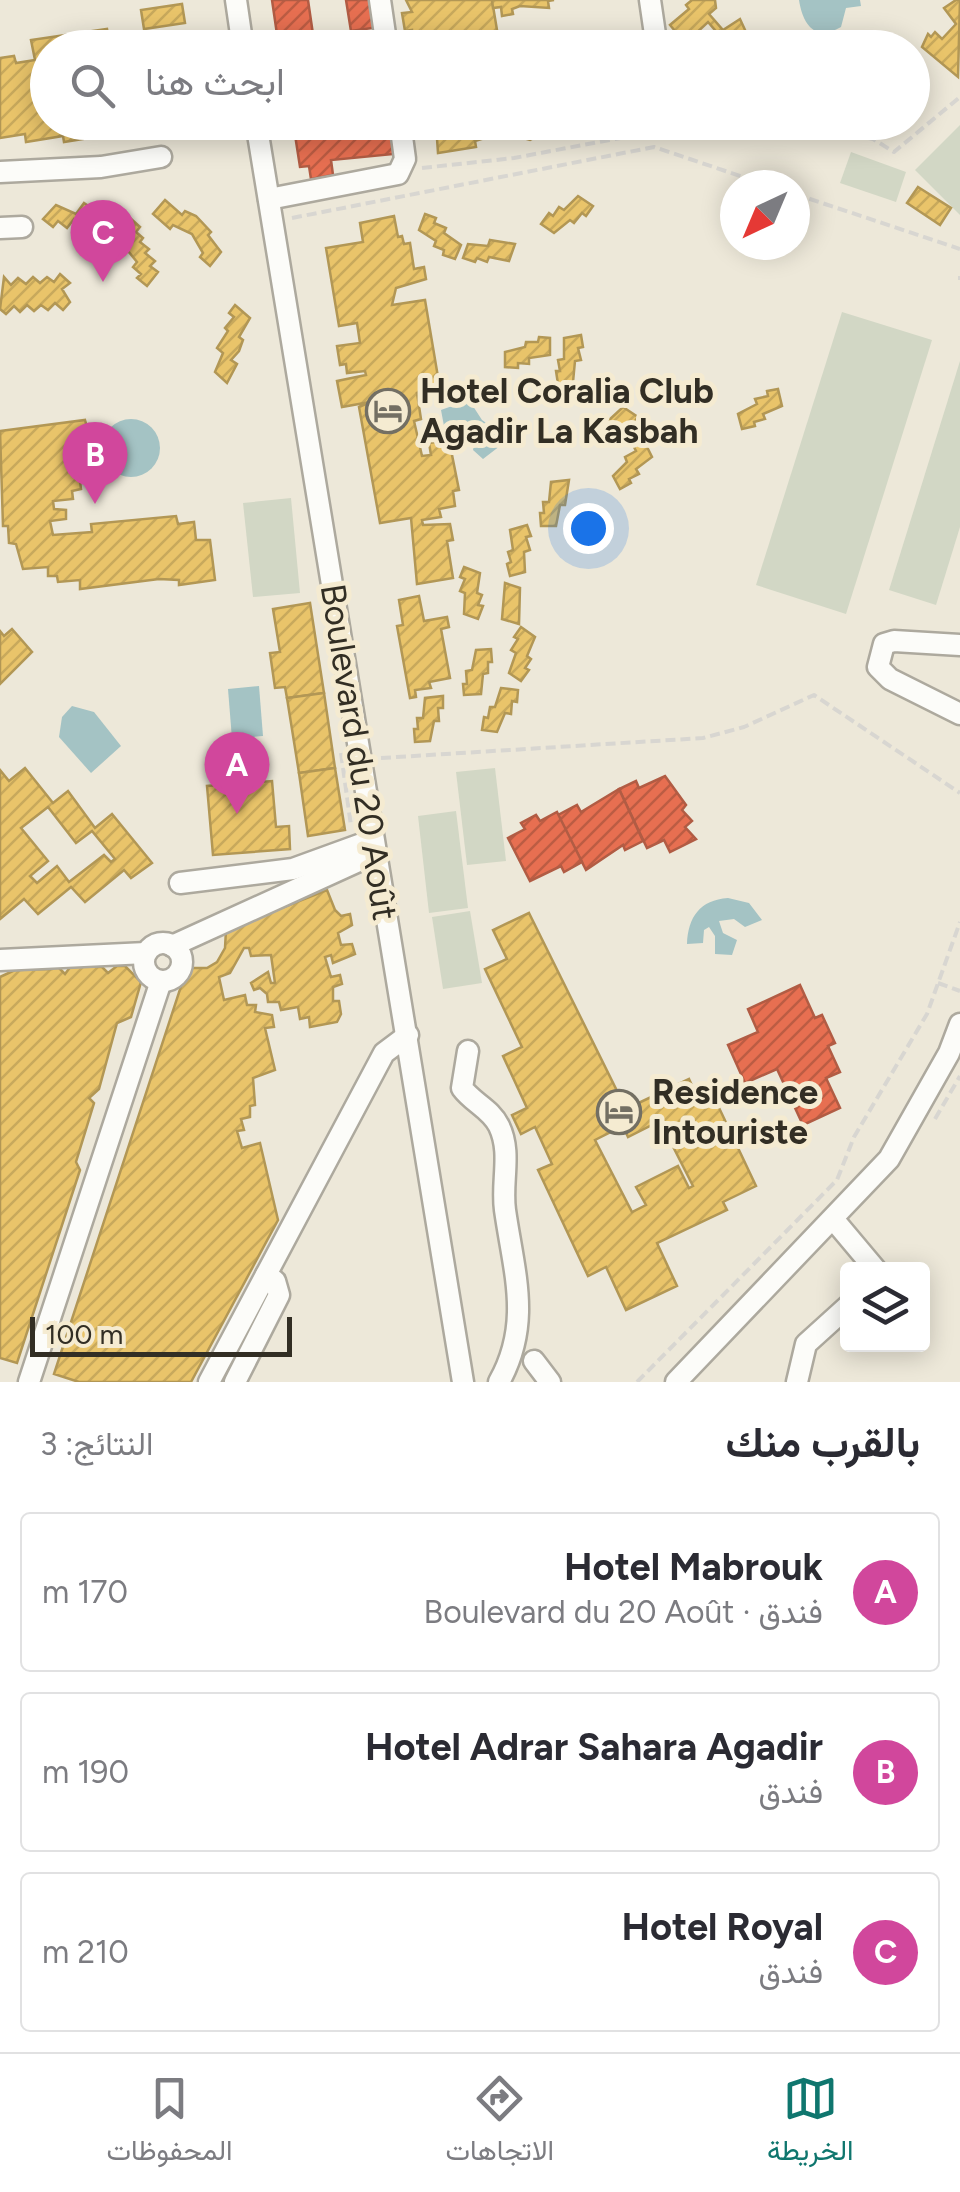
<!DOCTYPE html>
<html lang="ar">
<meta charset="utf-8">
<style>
:root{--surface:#fff;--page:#f2f2f3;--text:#2b2b33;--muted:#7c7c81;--line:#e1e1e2;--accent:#0f766e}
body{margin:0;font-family:Figtree,Vazirmatn,sans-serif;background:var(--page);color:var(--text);direction:rtl}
.controls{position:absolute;right:30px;bottom:30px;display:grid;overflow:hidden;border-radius:10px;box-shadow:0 5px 25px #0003}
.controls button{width:90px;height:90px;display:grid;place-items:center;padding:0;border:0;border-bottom:2px solid var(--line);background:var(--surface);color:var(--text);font:50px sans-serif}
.compass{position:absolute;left:720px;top:170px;width:90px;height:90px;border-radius:50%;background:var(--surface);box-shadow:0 5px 25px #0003;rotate:224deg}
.scale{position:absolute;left:30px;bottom:25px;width:262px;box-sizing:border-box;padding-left:10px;border:5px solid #322e24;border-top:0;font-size:28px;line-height:35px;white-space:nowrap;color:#322e24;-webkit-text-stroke:8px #f5ebd1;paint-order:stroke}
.you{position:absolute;left:588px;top:528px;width:35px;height:35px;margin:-25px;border:8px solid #fff;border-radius:50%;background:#1a73e8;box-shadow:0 0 0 15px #1a73e833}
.badge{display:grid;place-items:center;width:65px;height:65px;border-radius:50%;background:var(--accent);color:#fff;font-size:32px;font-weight:700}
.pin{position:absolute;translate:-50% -82px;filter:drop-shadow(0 2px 5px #0008)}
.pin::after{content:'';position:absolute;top:52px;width:35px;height:30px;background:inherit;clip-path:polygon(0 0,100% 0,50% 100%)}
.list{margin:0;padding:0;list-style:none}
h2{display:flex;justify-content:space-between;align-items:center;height:130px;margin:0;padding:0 40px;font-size:42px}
h2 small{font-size:32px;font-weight:400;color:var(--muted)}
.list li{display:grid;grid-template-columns:65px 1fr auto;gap:30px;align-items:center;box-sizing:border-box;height:160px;margin:0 20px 20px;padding:0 20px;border:2px solid var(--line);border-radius:10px}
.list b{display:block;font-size:38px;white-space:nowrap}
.list p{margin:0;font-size:32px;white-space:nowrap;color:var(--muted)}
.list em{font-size:32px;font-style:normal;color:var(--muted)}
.icon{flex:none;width:55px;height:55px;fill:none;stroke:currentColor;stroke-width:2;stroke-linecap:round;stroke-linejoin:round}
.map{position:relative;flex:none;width:960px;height:1382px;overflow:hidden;direction:ltr}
.search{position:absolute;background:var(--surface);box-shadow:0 5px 25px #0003;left:30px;right:30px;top:30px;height:110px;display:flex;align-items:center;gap:25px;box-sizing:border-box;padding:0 35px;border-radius:55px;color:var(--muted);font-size:38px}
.sheet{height:670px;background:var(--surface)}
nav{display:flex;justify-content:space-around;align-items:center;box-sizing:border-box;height:140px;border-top:2px solid var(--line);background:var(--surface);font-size:28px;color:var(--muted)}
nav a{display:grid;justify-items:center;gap:5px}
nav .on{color:var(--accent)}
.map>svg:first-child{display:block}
.pitch{fill:#d2d7c5}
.water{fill:#a4c3c4}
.homes{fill:url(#homes-hatch);stroke:#b29755;stroke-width:2.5;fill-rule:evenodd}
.shops{fill:url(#shops-hatch);stroke:#b15c44;stroke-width:2.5}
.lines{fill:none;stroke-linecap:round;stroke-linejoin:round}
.minor-casing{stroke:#ada99e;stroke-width:25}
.path{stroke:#d8d6d1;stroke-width:4;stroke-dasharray:10 5;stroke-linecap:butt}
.minor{stroke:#fcfcf9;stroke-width:20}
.labels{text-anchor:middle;stroke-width:10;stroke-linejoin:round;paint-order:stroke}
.poi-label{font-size:35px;font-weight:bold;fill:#322e24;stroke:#f5ebd1;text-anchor:start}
.street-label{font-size:35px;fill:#322e24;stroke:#f5ebd1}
</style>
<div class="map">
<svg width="960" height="1382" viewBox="0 0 960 1382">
<defs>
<pattern id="homes-hatch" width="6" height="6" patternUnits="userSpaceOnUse" patternTransform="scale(2.5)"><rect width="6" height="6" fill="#e9c46a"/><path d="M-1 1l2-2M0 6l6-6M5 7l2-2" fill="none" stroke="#c8a95c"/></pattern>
<pattern id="shops-hatch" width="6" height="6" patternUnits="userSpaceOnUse" patternTransform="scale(2.5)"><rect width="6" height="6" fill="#e76f51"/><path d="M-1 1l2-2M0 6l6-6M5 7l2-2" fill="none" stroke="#bc5c43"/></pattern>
</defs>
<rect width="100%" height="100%" fill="#ede8d9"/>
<g class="pitch">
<path d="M960 125V215L915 170Z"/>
<path d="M851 152 906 172 896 202 840 183Z"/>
<path d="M842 312 932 340 846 614 756 585Z"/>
<path d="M960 361V527L936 605 889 590Z"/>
<path d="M291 498 300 593 253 597 243 503Z"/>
<path d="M495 768 506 861 467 865 456 772Z"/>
<path d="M456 811 468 908 429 913 418 816Z"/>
<path d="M470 911 482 983 443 989 432 917Z"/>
</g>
<g class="water">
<path d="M799 0H860L861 6 846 8 841 27C815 42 803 25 799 0Z"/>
<path d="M469 400 482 420 509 439 483 459 473 450 475 441 467 427 444 426 441 410Z"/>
<circle cx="131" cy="448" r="29"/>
<path d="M259 686 263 736 232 739 228 689Z"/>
<path d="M72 706 94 712 121 746 91 773 59 737 62 717Z"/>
<path d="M728 898 749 903 762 920 745 927 734 919 719 921 723 933 737 940 732 955 715 954V936L709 927 704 930 703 943 687 944C688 917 700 900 728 898Z"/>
</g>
<g class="homes">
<path d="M406 0H492L500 48H414L422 45 421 37 413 39 412 30 405 31 402 13 412 12Z"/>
<path d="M492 0H554L548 1 549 8 520 6 512 9 513 14 502 16 501 7 493 8Z"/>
<path d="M692 0H715L716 8 709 14 723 30 740 19 751 43 746 48H707L720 36 708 22 694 35 705 48 676 44 669 36 675 31 670 25 689 9 686 5Z"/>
<path d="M956 0H960L958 77 922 47 928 34 931 37 935 32 942 39 956 24 944 8Z"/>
<path d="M182 4 185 23 144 29 141 10Z"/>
<path d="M107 29 110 46 185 34 187 48H48V122H118L120 133 64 142 63 136 26 142 25 134 0 138V58L14 56 16 63 35 60 31 40Z"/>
<path d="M912 60 922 109 914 110 912 119Z"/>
<path d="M426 122H499L500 129 479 127 482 139 475 141 476 147 438 153 436 124Z"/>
<path d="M511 122H539L541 134 530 140 513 135Z"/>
<path d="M918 187 951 208 940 225 907 203Z"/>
<path d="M578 196 593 206 586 216 582 213 574 223 570 220 554 233 541 224 549 213 553 216 559 207 564 210Z"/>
<path d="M165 200 182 215 185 211 196 216 211 232 208 235 221 252 210 266 200 257 203 253 192 234 173 225 170 229 153 214Z"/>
<path d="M84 203 113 222 100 238 74 219 67 228 58 221 53 227 43 219 56 205 76 214Z"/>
<path d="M425 214 436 218 434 223 446 228 444 233 461 245 455 259 443 255 444 250 434 246 436 241 419 230Z"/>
<path d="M394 216 398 237 402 236 404 244 410 243 414 269 424 267 426 279 396 288 392 305 425 300 440 389 417 393 421 419 414 421 422 456 431 455 429 443 449 440 459 490 453 491 455 506 439 509 441 517 422 520 423 525 450 524 453 540 447 541 453 578 417 584 411 518 380 523 359 407 370 402 342 407 337 381 366 375 365 371 347 373 346 364 340 365 337 346 360 343 357 323 339 326 326 248 363 242 360 223Z"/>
<path d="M130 218 140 227 136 232 143 238 140 242 149 249 145 253 155 261 150 266 158 272 147 286 137 278 141 274 133 267 137 262 124 246 128 241 118 233Z"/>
<path d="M490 240 515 244 509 261 489 257 487 262 477 258 475 262 463 258 468 244 488 246Z"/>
<path d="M60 274 70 283 62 289 70 302 63 310 55 303 48 310 41 305 34 311 27 305 20 312 14 306 6 314 0 309 4 277 11 285 18 278 26 284 33 277 40 283 47 277 54 282Z"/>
<path d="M235 305 250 318 239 337 243 340 239 351 231 360 237 364 227 383 215 372 223 353 217 348 228 331 225 328 234 317 229 313Z"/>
<path d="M581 335 583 347 578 348 581 360 575 361 573 382 558 384 556 371H560L558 360 564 359V338Z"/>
<path d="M539 337 550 338V355L529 358V364L518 363V368L505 367V352L525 347 526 342H538Z"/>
<path d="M778 389 782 406 763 414 765 419 754 422 755 426 742 429 738 414 757 404 755 399 768 396 767 391Z"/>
<path d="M623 407 638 417 631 426 627 424 620 434 615 431 599 444 587 435 594 425 598 427 604 418 608 421Z"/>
<path d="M85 420 91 441 75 443 81 489 72 491 73 499 53 501 54 509 66 510V519L50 521 53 535 92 532 91 524 176 516 178 524 194 522 196 540H210L215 580 179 585V580L159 579 80 589V580L58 582 57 576H48V567L23 569 16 544 9 543 8 526H3L0 431Z"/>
<path d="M644 441 652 457 636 469 639 474 629 479 631 483 620 489 613 476 627 462 625 457 636 451 634 447Z"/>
<path d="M569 480 565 505H560L556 526H541L540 513H544L543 502H549L551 482Z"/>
<path d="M527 525 531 536 526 537 530 550 524 552 525 572 510 576 507 564 511 562 508 552 513 550 510 530Z"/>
<path d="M464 567 480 573 477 593 482 595 478 605 483 606 478 619 464 614 465 593 460 591 465 579 460 577Z"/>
<path d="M505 583 520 588 519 624 502 619Z"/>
<path d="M419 596 424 621 447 617 449 627 441 629 450 678 429 682 431 688 415 690 416 697 410 698 397 626 403 625 399 600Z"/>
<path d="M310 603 324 693 287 698 285 687 275 688 270 653 280 652 273 609Z"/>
<path d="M521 627 535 637 527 656 531 659 525 668 529 670 521 681 509 673 516 653 511 650 518 639 514 637Z"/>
<path d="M12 629 32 652 0 684V631L4 636Z"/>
<path d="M491 649 492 662H488V673L483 674 481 694 464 695 463 684H467L466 671 472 670 476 650Z"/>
<path d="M501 688 518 690 517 702 512 701 511 714 505 713 497 732 482 730 484 717 488 718 490 707H495Z"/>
<path d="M324 693 335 768 299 773 287 698Z"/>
<path d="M443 696V708H438L439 721H434L430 741 415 742 414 729H418L417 718H423L425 698Z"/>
<path d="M25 768 53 803 68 791 95 828 112 814 152 863 131 878 124 870 85 902 71 887 38 914 24 899 0 919V770L9 781ZM48 807 76 843 92 831 115 859 111 862 104 855 69 882 57 866 37 883 30 876 48 861 21 828Z"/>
<path d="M335 768 345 830 308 836 299 773Z"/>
<path d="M272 781 276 827 289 826 290 849 213 855 207 786Z"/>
<path d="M327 890 335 910 341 916 350 914 352 925 338 933 341 945 352 944 355 954 333 963 331 955 325 957 331 977 340 975 342 984 333 987V1001H339L341 1014 337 1022 310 1027 309 1017 300 1019 298 1007 281 1010 279 1002H268L267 994 260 988 254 990 251 983 268 972 271 983H275L271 955 251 956 249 948H244L230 973 219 977 224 1000 245 995 247 1005H256L255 1012 272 1015 274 1027 265 1028 275 1070 253 1078 255 1105 250 1106V1117L241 1119 244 1130 237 1131 242 1148 260 1143 278 1220 191 1382H79L54 1374 187 968H207L217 962 225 948 226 930Z"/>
<path d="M529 913 626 1109 689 1079 699 1101 713 1095 756 1186 723 1202 727 1210 657 1243 677 1286 626 1310 606 1267 588 1276 538 1170 552 1164 535 1127 521 1134 512 1115 527 1108 503 1056 522 1047 485 969 507 959 493 930ZM660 1121 693 1186 689 1188 678 1166 636 1187 646 1205 632 1212 595 1140 623 1126 628 1137Z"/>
<path d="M56 965 65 974 71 966 102 967 108 973 117 966H125L141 982 131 1017 117 1023 99 1089 89 1098 94 1103 76 1162 80 1170 17 1363 0 1358V977L15 970 52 969Z"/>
</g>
<g class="shops">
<path d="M272 0H308L315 48H279Z"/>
<path d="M346 0H376L379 27 351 31Z"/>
<path d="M293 122H324L325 128 397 122 401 144 393 145 394 154 331 160 333 175 311 179 309 166 300 167Z"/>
<path d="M665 776 686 805 682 810 692 821 685 827 696 839 670 852 664 840 647 848 619 789 636 781 639 788Z"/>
<path d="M619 789 643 841 625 850 623 845 586 870 558 815 577 805 581 812Z"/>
<path d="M557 812 582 862 564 872 561 866 530 881 508 838 525 829 521 823 536 815 540 821Z"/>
<path d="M800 985 815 1018 822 1015 835 1043 828 1046 840 1072 826 1078 840 1108 803 1125 777 1069 745 1083 728 1045 758 1032 748 1009Z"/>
</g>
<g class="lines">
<defs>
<g id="minor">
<path d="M236 0 243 48"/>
<path d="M380 0 387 48"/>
<path d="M650 0 657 48"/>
<path d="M256 122 463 1382"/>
<path d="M0 172 101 167 161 157"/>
<path d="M269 199 398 174 405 159 400 122"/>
<path d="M0 228 22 227"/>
<path d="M960 645 894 641 884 644 878 667 890 679 960 714"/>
<path d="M180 883 293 869 370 841"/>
<circle cx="163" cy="962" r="19"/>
<path d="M172 946 374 854"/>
<path d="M0 960 146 953"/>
<path d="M468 1051 462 1088C473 1103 491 1109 499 1126 512 1153 501 1181 505 1210 514 1273 532 1323 499 1382"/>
<path d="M834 1220 876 1270"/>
<path d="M534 1361 550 1382"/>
<path d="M29 1382 161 981"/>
<path d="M209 1382 384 1053 408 1035"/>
<path d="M235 1382 279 1295 275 1281 266 1275"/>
<path d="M676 1382 889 1159 949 1053 960 1024"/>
<path d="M797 1382 806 1344 848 1306"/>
</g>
</defs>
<use href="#minor" class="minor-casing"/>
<g class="path">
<path d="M793 122 873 139 894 152 960 97"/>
<path d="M422 168 514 158 705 122"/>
<path d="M795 194 960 249"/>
<path d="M292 218 654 147 767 185"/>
<path d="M960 276V280"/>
<path d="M341 753 351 826"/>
<path d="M381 758 703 738 744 727 814 695 960 793"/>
<path d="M938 983 960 991"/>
<path d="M935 1119 960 1076"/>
<path d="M637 1382 837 1180 854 1137 927 1014 960 922"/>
</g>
<use href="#minor" class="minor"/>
</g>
<defs>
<symbol id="hotel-ring" viewBox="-11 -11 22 22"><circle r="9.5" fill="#f5ebd1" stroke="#736f63" stroke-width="1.5"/><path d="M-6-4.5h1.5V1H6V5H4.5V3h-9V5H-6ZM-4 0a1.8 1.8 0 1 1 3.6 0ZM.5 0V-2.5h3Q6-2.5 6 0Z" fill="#736f63"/></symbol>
</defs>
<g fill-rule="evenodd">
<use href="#hotel-ring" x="363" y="386" width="50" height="50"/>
<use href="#hotel-ring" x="594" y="1087" width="50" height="50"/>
</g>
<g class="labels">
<g class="poi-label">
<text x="420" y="403">Hotel Coralia Club<tspan x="420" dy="40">Agadir La Kasbah</tspan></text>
<text x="652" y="1104">Residence<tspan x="652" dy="40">Intouriste</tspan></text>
</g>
<g class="street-label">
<text transform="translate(359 752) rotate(81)" y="12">Boulevard du 20 Août</text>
</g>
</g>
</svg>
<div class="controls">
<button><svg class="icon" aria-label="layers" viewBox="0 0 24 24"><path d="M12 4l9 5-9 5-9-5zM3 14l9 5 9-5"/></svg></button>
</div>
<svg class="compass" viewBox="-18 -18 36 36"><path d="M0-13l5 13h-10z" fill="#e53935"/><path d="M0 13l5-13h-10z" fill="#7c7c81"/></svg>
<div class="scale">100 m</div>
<div class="you"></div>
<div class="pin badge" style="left:237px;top:814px;background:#d1479c">A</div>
<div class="pin badge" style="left:95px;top:504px;background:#d1479c">B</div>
<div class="pin badge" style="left:103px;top:282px;background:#d1479c">C</div>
<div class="search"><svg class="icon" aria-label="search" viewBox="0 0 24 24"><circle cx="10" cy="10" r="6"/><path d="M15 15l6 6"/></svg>ابحث هنا</div>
</div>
<section class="sheet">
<h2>بالقرب منك<small>النتائج: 3</small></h2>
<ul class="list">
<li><span class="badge" style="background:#d1479c">A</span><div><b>Hotel Mabrouk</b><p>فندق · Boulevard du 20 Août</p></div><em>170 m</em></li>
<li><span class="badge" style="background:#d1479c">B</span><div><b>Hotel Adrar Sahara Agadir</b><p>فندق</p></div><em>190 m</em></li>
<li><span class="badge" style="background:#d1479c">C</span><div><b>Hotel Royal</b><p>فندق</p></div><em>210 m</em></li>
</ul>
</section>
<nav>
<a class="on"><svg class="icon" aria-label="map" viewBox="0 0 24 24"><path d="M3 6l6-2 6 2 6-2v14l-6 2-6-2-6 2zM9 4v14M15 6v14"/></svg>الخريطة</a>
<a><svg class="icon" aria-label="directions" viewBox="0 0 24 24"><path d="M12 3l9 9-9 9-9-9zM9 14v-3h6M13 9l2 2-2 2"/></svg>الاتجاهات</a>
<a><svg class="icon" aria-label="saved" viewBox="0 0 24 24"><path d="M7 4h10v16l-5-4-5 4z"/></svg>المحفوظات</a>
</nav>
